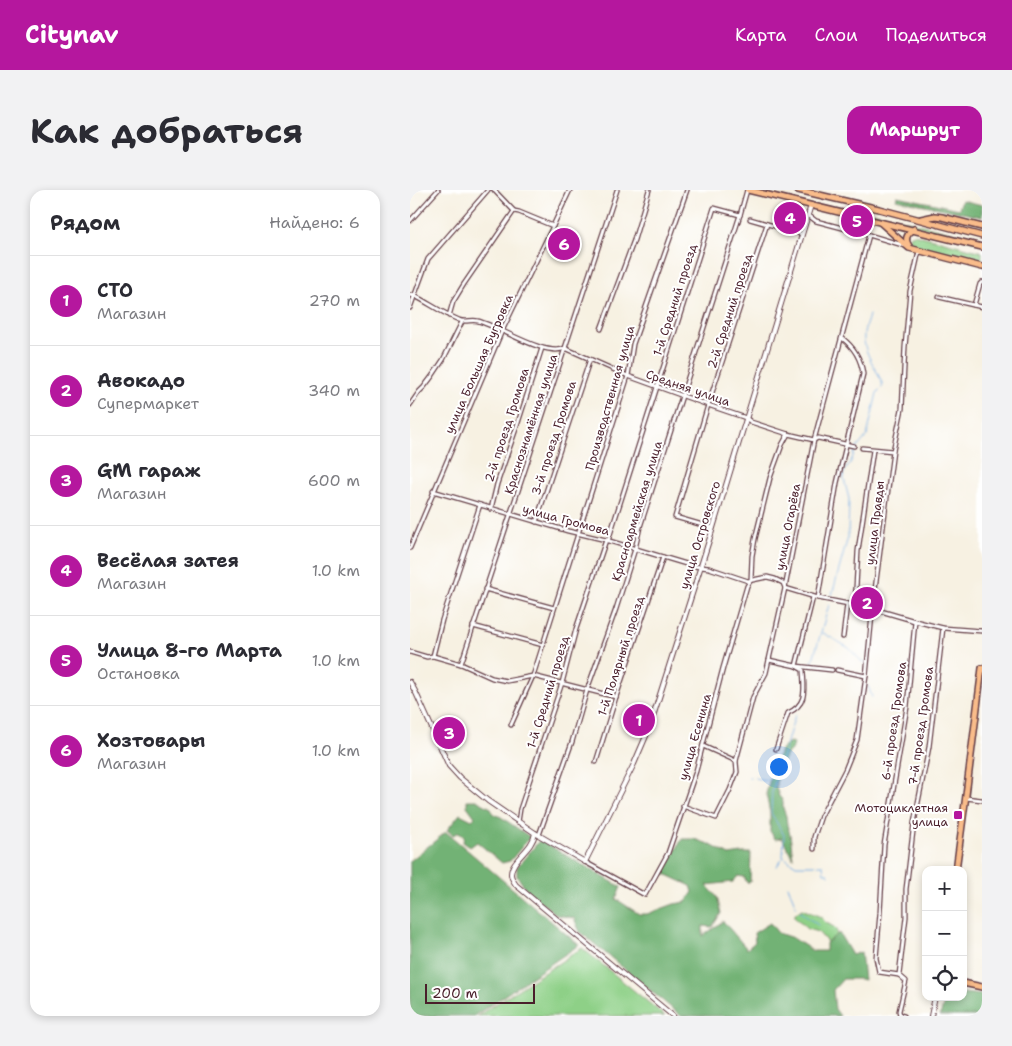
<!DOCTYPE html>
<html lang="ru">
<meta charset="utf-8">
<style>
:root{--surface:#fff;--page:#f2f2f3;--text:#2b2b33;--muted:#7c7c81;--line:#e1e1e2;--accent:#b5179e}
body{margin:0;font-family:"Shantell Sans",sans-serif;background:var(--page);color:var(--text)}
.controls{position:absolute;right:15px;bottom:15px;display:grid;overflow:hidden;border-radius:10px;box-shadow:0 2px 8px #0003}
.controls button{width:45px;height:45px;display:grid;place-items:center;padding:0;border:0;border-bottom:1px solid var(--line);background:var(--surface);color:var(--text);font:25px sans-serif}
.scale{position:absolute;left:15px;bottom:12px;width:110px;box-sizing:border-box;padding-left:5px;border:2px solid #4a1f2b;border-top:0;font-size:14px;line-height:18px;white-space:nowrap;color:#4a1f2b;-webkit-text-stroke:4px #fff;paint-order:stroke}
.you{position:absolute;left:368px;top:576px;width:18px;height:18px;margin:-12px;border:4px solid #fff;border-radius:50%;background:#1a73e8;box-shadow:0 0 0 8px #1a73e833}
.badge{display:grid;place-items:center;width:32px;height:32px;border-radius:50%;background:var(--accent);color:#fff;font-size:16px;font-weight:700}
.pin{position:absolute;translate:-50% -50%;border:2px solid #fff;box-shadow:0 1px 5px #0006}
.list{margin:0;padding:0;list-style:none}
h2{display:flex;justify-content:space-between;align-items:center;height:65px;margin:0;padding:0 20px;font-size:21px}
h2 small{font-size:16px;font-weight:400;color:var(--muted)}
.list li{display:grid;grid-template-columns:32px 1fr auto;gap:15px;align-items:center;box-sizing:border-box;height:90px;padding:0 20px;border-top:1px solid var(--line)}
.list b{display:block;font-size:19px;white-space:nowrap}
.list p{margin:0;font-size:16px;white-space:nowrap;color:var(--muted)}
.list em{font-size:16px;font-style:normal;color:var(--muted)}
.icon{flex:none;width:28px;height:28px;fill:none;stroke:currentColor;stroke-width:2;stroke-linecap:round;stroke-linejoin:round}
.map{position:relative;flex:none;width:572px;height:826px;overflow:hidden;border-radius:15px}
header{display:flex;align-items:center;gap:30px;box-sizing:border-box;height:70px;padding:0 25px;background:var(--accent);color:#fff}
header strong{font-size:24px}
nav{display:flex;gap:28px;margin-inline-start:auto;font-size:18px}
.intro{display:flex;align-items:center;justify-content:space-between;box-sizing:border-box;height:120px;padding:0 30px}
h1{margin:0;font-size:35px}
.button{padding:12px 22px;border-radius:15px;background:var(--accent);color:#fff;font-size:18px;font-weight:700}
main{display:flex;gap:30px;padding:0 30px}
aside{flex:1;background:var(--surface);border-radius:15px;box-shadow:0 2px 8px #0003}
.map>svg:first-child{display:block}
.green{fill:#8ed087;stroke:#6c7859}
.forest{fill:#72b274;stroke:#5e6850}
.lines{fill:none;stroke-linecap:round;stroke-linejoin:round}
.stream{stroke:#75ace4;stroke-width:1}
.minor-casing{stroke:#643e46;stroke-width:5.5}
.tertiary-casing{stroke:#643e46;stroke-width:6}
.primary-casing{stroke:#643e46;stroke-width:8}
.minor{stroke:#fff;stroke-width:3}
.tertiary{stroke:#fff;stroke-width:4}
.primary{stroke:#f9bc8a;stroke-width:5}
.poi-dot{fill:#b5179e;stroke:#fff;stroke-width:2}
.labels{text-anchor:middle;stroke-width:4;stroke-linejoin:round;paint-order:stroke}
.street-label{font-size:12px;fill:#4a1f2b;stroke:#fff}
.poi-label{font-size:12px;fill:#4a1f2b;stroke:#fff;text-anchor:end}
</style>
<header>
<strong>Citynav</strong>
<nav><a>Карта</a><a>Слои</a><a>Поделиться</a></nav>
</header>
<div class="intro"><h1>Как добраться</h1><a class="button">Маршрут</a></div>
<main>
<aside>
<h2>Рядом<small>Найдено: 6</small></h2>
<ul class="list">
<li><span class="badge">1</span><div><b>СТО</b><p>Магазин</p></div><em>270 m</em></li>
<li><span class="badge">2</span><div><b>Авокадо</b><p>Супермаркет</p></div><em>340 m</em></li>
<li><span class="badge">3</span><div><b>GM гараж</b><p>Магазин</p></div><em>600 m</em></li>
<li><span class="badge">4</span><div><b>Весёлая затея</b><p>Магазин</p></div><em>1.0 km</em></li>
<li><span class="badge">5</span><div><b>Улица 8-го Марта</b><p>Остановка</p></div><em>1.0 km</em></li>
<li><span class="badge">6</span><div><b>Хозтовары</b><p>Магазин</p></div><em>1.0 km</em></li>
</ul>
</aside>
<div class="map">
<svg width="572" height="826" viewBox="0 0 572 826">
<rect width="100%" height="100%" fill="#fff"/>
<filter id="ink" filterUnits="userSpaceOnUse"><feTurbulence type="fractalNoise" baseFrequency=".02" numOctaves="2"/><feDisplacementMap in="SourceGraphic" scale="10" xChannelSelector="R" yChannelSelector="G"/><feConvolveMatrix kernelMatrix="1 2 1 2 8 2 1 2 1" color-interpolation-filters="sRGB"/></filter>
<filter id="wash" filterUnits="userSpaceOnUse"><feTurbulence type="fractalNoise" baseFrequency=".0096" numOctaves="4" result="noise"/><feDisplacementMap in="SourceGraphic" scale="20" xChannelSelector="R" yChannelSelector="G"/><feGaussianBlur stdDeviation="1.12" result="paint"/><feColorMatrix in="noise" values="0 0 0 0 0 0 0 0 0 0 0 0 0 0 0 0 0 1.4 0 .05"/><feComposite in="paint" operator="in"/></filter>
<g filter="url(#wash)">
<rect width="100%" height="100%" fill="#f7f1e2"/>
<g class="green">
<path d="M446 18 572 50V53L446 21Z"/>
<path d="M504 44 572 62V73L501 54 499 52 498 49 500 46Z"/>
<path d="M392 719 411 727 415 732 422 736 427 741 426 747 418 753 408 742 397 739 384 727 386 723Z"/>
<path d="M172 758 255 826H67Z"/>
</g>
<g class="forest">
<path d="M487 6 549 19 552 10 572 15V27L486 9Z"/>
<path d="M380 552 384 553 383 558 376 565 374 571 371 578 370 585 366 592V598L369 606 373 611V618L376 626 377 635 380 644 383 668 372 648 365 649 360 641V623L356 604 362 581 370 561 375 555Z"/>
<path d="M57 610H66L81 618 83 624 91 627 120 647 100 671 92 673 67 652 60 657 53 652 54 646 49 642 43 645 37 640 50 624 62 630 65 627 57 616Z"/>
<path d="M36 642 169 755 64 826H0V671Z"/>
<path d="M272 649H284L299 654 319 665 332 663H341L340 692 337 693 334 687 328 686 323 692 297 695 299 698 307 707 311 723 302 737 293 736V746L313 731 337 759 345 752 344 743 360 733 368 743 383 748 403 761H416V753L429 743 442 765 451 762 454 790 450 789H433L423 800 425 819 430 826H271L170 742 164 728 147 725 118 702 107 686V677L130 650 211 697 206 709 229 724H237L264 714 276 712 283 702 281 696 253 683Z"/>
<path d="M553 803 572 805V826H530L536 807H553Z"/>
</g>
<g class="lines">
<g class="stream">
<path d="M422 405 438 347 439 309 433 285 437 277 439 276 446 259 457 246 467 203 473 196C468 180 452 162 454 144 454 138 458 131 459 125"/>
<path d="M413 443 439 458 451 471 457 473"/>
<path d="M402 473 419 415"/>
<path d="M458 496 462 507"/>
<path d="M385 525 362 602 361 623 374 645 373 667 386 675H405"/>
<path d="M339 587H340"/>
<path d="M345 588 355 590 367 585"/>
<path d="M408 675H413L414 683H418L419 685"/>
<path d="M367 676 372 669"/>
<path d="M378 696 386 716"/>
<path d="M390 722 408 735"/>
</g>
</g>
</g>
<g filter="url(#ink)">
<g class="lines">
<defs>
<g id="minor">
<path d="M84 0 104 21 109 22 143 36"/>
<path d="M398 25 406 31 459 45 496 56"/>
<path d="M340 29 392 44"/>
<path d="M0 31 28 0"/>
<path d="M0 105 5 106C20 114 34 124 49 130 55 133 62 129 68 131 89 136 136 168 155 158L218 186 298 215 336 228 341 232 378 244 404 250 408 248 444 256"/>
<path d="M529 107 572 117"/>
<path d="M564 115 570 94 572 92"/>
<path d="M0 118 18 69 78 0"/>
<path d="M39 126 43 112 54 94 104 21"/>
<path d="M191 139 224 50 239 0"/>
<path d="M0 215 9 202 14 197 23 185 33 170 52 132"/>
<path d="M452 258 483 261"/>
<path d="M23 301 158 341 196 350 283 376 299 378 338 391 357 387 365 389 373 393 375 398 408 408 464 419 505 431 533 438 572 441"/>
<path d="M81 319 87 294 108 233 132 158"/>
<path d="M126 332 180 169"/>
<path d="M303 338 265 327 298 215 357 34"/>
<path d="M198 351 304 18 330 25"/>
<path d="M0 358 92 141 143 36 160 0"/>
<path d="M75 399 144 418"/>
<path d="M408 408 427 293 453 184C451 169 444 157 432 148"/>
<path d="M445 416 448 361 463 260"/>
<path d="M63 436 133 455"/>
<path d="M433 447 437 414"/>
<path d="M0 462 17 467 23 466 51 474 82 488 97 491 123 486 206 507"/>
<path d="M23 466 32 430 70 315"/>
<path d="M359 470 386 476 422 480"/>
<path d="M51 474 207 0"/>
<path d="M427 480 456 486"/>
<path d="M101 535 123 486 218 186 223 154 277 0"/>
<path d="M293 556 326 571"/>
<path d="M366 559 378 523C398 514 394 499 393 480L386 476 403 407"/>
<path d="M186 572 206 507 253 367"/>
<path d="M556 608 572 610"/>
<path d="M273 616 306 628 320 600 327 582 326 571 343 507 356 483 375 398 404 250 459 45"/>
<path d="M108 632 110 619 152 493 166 439 196 350"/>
<path d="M129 645 162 552 177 500 206 419 225 359 230 337 330 25 337 0"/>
<path d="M404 659V647L411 626 435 580 447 550 456 486 463 415 483 261 492 219 495 157 500 101 509 61"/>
<path d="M175 672 235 705 258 663 286 581 313 478 337 396 341 390 342 366 345 349 360 288 372 255 378 244"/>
<path d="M489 785 496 727V699L499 675 504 633 519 557 533 438"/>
<path d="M494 826 490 825 489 821 496 791 489 785 469 782 466 768 470 723 474 655 497 517 505 431"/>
</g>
<g id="tertiary">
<path d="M0 492 6 503 39 576 50 588 78 611 125 643 175 672 224 574 239 539 303 338 401 15"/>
<path d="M125 643C123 660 101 669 101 684 101 688 104 692 106 695L263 826"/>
<path d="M521 826 525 807"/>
</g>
<g id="primary">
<path d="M338 0 572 57"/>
<path d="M388 0 469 19 572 46"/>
<path d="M511 29 525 26 532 27 572 37"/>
<path d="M471 33 499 58 572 77"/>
<path d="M499 56C494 49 497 44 504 39"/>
<path d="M546 680 555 613 572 478"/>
<path d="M553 793 572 797"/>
</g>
</defs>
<use href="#minor" class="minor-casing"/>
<use href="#tertiary" class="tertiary-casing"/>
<use href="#primary" class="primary-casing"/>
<use href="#minor" class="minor"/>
<use href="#tertiary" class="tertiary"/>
<use href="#primary" class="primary"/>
</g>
</g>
<rect class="poi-dot" x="543" y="620" width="10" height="10" rx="2.5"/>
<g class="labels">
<g class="street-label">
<text transform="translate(265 110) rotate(-72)" y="4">1-й Средний проезд</text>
<text transform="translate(320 121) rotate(-72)" y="4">2-й Средний проезд</text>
<text transform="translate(69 174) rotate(-66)" y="4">улица Большая Бугровка</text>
<text transform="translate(278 198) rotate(19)" y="4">Средняя улица</text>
<text transform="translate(200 208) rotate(-74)" y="4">Производственная улица</text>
<text transform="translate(121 234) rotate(-72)" y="4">Краснознамённая улица</text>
<text transform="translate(97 235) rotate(-72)" y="4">2-й проезд Громова</text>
<text transform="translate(144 248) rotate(-72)" y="4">3-й проезд Громова</text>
<text transform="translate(227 321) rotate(-73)" y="4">Красноармейская улица</text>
<text transform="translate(156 330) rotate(15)" y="4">улица Громова</text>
<text transform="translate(465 333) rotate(-83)" y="4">улица Правды</text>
<text transform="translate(378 337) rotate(-79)" y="4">улица Огарёва</text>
<text transform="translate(290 345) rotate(-73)" y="4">улица Островского</text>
<text transform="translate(211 466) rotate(-72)" y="4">1-й Полярный проезд</text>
<text transform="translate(138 502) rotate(-73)" y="4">1-й Средний проезд</text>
<text transform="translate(484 531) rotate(-82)" y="4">6-й проезд Громова</text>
<text transform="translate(511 536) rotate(-82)" y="4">7-й проезд Громова</text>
<text transform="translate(285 547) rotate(-74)" y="4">улица Есенина</text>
</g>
<g class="poi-label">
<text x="538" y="622">Мотоциклетная<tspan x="538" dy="14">улица</tspan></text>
</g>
</g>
</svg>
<div class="controls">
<button>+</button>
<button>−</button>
<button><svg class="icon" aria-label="locate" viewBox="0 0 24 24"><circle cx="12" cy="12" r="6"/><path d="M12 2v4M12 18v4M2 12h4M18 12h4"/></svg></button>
</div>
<div class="scale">200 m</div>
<div class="you"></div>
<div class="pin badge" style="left:229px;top:530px">1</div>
<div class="pin badge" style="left:457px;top:413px">2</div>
<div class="pin badge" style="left:39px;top:543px">3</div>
<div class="pin badge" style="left:380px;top:28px">4</div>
<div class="pin badge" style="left:447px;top:31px">5</div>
<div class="pin badge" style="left:154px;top:54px">6</div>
</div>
</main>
